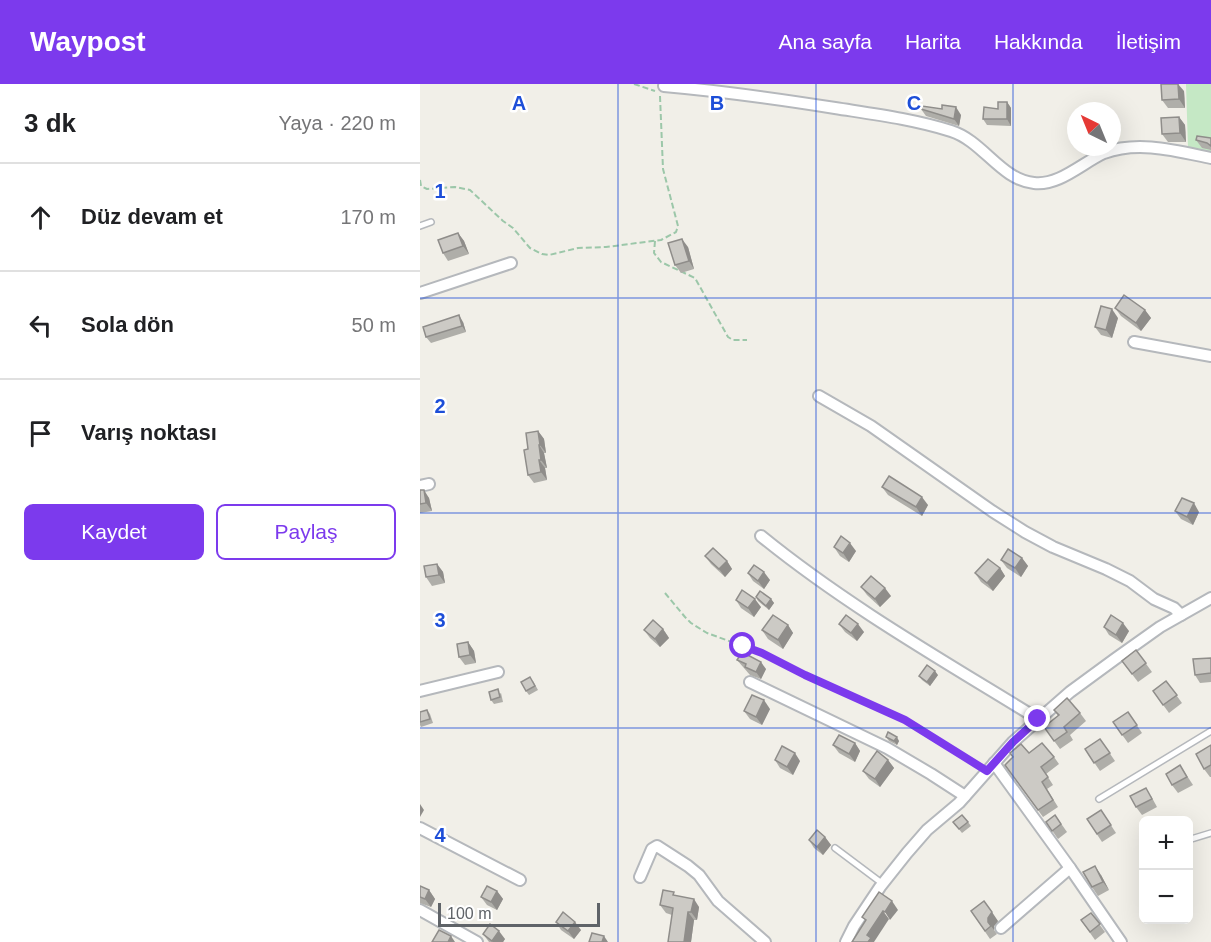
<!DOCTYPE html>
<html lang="tr">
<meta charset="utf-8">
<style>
:root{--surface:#fff;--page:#f6f6f6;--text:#202124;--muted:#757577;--line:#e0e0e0;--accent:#7c3aed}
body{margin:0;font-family:Helvetica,sans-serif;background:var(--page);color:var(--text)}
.controls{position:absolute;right:18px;bottom:18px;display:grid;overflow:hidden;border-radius:9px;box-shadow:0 6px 24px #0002}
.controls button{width:54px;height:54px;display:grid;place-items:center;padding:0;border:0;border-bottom:2px solid var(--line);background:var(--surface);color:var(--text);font:30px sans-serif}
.compass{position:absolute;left:647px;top:18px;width:54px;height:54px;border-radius:50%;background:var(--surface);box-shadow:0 6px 24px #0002;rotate:317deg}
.scale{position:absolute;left:18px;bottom:15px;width:162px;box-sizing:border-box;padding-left:6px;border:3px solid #5f6368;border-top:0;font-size:16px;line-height:21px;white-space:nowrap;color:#5f6368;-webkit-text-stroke:4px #fff;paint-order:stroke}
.stop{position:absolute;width:18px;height:18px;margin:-14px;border:4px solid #7c3aed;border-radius:50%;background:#fff}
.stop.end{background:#7c3aed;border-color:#fff;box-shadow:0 2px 6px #0008}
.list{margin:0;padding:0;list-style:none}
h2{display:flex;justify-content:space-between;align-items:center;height:78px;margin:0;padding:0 24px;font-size:26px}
h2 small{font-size:20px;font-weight:400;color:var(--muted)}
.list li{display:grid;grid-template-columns:39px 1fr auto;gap:18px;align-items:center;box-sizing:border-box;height:108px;padding:0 24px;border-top:2px solid var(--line)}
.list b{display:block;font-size:22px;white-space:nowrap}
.list em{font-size:20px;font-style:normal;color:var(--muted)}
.actions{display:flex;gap:12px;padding:18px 24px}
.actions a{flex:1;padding:14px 0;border:2px solid var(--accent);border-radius:9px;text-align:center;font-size:21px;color:var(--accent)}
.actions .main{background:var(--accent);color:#fff}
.icon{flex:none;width:33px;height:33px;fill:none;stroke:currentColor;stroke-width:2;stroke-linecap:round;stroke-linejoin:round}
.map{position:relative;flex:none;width:791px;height:858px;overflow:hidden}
header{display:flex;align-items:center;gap:36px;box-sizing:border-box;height:84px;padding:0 30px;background:var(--accent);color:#fff}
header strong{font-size:28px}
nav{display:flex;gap:33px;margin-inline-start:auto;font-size:21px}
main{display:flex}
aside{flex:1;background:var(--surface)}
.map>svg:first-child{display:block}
.green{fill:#c5e8c5}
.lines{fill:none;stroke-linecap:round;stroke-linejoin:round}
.service-casing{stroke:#b5b8bc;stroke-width:8}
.minor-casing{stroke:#b5b8bc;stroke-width:14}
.path{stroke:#9cc7a9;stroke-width:2;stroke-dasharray:6 3;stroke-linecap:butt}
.service{stroke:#fff;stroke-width:5}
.minor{stroke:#fff;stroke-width:10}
.wall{fill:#afaea9}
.shaded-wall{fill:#8f8d8a}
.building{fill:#cccac5;stroke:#8f8d8a;stroke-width:1.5}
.route{stroke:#7c3aed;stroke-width:8}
.grid{fill:none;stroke:#1d4ed8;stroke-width:1.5;stroke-opacity:0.55}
.grid-label{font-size:20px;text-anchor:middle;font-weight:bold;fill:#1d4ed8;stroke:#fff;stroke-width:5;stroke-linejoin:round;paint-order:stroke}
</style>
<header>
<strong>Waypost</strong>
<nav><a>Ana sayfa</a><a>Harita</a><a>Hakkında</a><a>İletişim</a></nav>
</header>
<main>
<aside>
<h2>3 dk<small>Yaya · 220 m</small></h2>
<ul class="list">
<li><svg class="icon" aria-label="ahead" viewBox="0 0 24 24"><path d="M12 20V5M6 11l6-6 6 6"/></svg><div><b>Düz devam et</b></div><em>170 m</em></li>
<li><svg class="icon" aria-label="left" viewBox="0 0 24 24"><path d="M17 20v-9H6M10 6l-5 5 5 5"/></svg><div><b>Sola dön</b></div><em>50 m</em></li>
<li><svg class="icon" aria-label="arrive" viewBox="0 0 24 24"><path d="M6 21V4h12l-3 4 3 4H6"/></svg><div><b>Varış noktası</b></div></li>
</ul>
<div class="actions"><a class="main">Kaydet</a><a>Paylaş</a></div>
</aside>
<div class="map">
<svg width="791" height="858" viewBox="0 0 791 858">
<rect width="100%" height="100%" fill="#f1efe8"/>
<path class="green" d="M766 0H791V69L768 65Z"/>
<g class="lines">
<defs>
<g id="service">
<path d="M0 142 11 138"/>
<path d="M679 715 791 647"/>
<path d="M768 756 791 749"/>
<path d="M415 764 463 800"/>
</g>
<g id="minor">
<path d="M244 2C301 7 358 15 415 24 453 30 493 35 531 47 563 57 581 96 614 99 639 102 662 79 684 69 718 56 757 67 791 74"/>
<path d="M0 209 91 179"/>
<path d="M714 258 791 272"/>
<path d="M399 312 451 342 572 427 605 448 633 463 686 485 710 497 734 515 754 524 761 531"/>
<path d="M0 402 9 400"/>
<path d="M341 452C427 522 524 577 618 635"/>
<path d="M330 598 467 664 511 690 545 712"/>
<path d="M0 607 78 588"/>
<path d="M574 679 650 784 701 858"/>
<path d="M0 744 100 796"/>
<path d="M220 793 232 765 237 762 268 782 279 791 298 817 345 858"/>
<path d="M0 826 57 858"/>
<path d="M581 844 650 784"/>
<path d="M426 858 434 842 460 803 487 769 507 746 539 719 593 658 650 608 695 575 740 543 791 514"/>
</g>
</defs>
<use href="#service" class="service-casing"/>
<use href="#minor" class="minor-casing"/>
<g class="path">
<path d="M214 0 235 7"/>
<path d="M0 96 1 102 7 105 35 103 50 106 83 137 93 144 110 164 122 170 129 171 158 164 186 163 241 156 256 148 258 142 243 85 240 12"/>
<path d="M235 157 234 169 241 178 275 194 308 253 313 256H327"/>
<path d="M245 509 265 533 271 539 287 549 342 569 385 591 485 636 557 681"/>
</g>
<use href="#service" class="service"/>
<use href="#minor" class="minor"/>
</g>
<g class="wall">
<path d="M764 7 765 24H748L742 16Z"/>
<path d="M587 18 591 24V42L567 41 563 35Z"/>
<path d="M501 25H522L541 31 539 42 506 32Z"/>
<path d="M759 33 765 41 766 58H748L742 50Z"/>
<path d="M791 54V66L782 64 776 56Z"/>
<path d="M38 149 44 157 49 170 28 177 23 169Z"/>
<path d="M268 163 274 185 261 189 255 181Z"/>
<path d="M695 224 725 226 731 234 721 247 701 232Z"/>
<path d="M698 234 692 254 681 251 675 243Z"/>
<path d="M43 238 46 248 11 259 6 253Z"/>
<path d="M118 347 124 355 126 369H124L127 384H125L127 396 114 399 108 391V365Z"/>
<path d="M462 403 508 421 502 432 468 411Z"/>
<path d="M0 406 9 414 12 427 0 429Z"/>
<path d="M755 427 779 428 773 441 761 435Z"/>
<path d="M414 463 436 467 429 478 420 472Z"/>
<path d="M285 472 307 477 312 485 305 493 291 480Z"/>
<path d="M602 474 608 482 601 493 587 484 581 476Z"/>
<path d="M17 480 23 488 25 499 12 502 6 493Z"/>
<path d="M580 484 585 492 573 507 561 498 555 489Z"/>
<path d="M328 489 350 496 344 505 333 497Z"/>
<path d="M441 503 471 512 460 523 447 511Z"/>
<path d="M336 513 351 515 354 519 349 526 338 517Z"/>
<path d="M316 516 341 523 334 533 321 524Z"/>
<path d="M419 540 444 548 437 557 425 548Z"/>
<path d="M368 541 373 549 363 565 348 555 342 546Z"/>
<path d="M684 543 709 547 702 559 689 551Z"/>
<path d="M243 545 249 554 240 563 230 554 224 546Z"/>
<path d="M48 558 54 567 56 579 45 581 39 573Z"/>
<path d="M716 566 732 588 718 598 702 577Z"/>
<path d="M791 574V598L780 599 775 591Z"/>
<path d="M317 576 346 585 341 595 330 591Z"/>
<path d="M518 591 510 602 502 596 499 592Z"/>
<path d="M113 597 118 606 109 611 106 607Z"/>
<path d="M746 597 762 619 749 629 733 607Z"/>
<path d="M81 609 83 618 74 620 71 616Z"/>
<path d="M350 625 342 641 330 635 324 627Z"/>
<path d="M7 626 10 630 13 639 1 643 0 641V628Z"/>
<path d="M634 626 660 629 666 637 650 651 653 656 640 665 624 643 638 632Z"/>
<path d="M708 628 722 649 708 659 693 638Z"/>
<path d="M466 653 479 657 477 661 469 657Z"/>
<path d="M680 655 695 677 680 687 665 665Z"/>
<path d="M435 659 440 667 435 678 419 669 413 661Z"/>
<path d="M791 661V693H790L784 685Z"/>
<path d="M590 669H609L634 673 639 680 626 690 633 701 627 705 638 723 623 733 585 681 593 674Z"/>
<path d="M355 676 380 677 373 691 360 684Z"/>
<path d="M468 676 474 684 460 703 449 695 443 687Z"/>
<path d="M760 681 773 701 758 709 752 701Z"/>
<path d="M731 712 737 723 722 731 716 723Z"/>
<path d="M681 726 696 749 682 758 667 735Z"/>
<path d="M635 731 647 748 638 755 626 738Z"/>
<path d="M533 738H548L551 742 542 749Z"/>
<path d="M405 753 411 761 403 771 394 764 389 756Z"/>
<path d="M681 791 689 806 678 812 672 803Z"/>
<path d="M0 802 9 806 15 815 11 823 0 819Z"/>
<path d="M77 807 83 815 77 826 67 821 61 813Z"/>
<path d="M256 812 279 823 277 836H274L271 858H248L252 831 246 829 240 821Z"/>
<path d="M551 827 578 837 574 842V846L577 850 570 855Z"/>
<path d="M671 829 685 848 675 856 661 836Z"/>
<path d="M136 838 161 846 154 855 141 846Z"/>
<path d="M63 850 85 855 83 858H69Z"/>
</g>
<g class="shaded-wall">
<path d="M758 0 764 7 765 24 759 15Z"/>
<path d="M587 18 591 24V42L587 35Z"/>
<path d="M536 23 541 31 539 42 534 35Z"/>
<path d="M759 33 765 41 766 58 760 49Z"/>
<path d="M38 149 44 157 49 170 43 162Z"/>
<path d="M262 155 268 163 274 185 269 177Z"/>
<path d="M692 225 698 234 692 254 686 246Z"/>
<path d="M725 226 731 234 721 247 716 239Z"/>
<path d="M39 231 43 238 46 248 42 242Z"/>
<path d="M118 347 124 355 126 369 120 361Z"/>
<path d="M119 361 124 369 127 384 121 376Z"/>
<path d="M119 376 125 384 127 396 121 388Z"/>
<path d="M4 406 9 414 12 427 6 419Z"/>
<path d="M502 413 508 421 502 432 496 423Z"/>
<path d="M774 419 779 428 773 441 767 433Z"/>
<path d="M430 459 436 467 429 478 423 469Z"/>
<path d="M602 474 608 482 601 493 595 484Z"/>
<path d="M307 477 312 485 305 493 299 485Z"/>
<path d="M17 480 23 488 25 499 19 491Z"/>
<path d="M580 484 585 492 573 507 567 499Z"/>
<path d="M344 488 350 496 344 505 338 497Z"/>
<path d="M465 504 471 512 460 523 455 515Z"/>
<path d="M335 515 341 523 334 533 328 524Z"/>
<path d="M351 515 354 519 349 526 346 522Z"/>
<path d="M703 539 709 547 702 559 696 551Z"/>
<path d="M438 540 444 548 437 557 431 549Z"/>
<path d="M368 541 373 549 363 565 358 556Z"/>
<path d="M243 545 249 554 240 563 235 555Z"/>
<path d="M48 558 54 567 56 579 50 571Z"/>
<path d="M341 578 346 585 341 595 336 588Z"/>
<path d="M515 587 518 591 510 602 507 598Z"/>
<path d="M344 616 350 625 342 641 336 633Z"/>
<path d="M477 653 479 657 477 661 474 657Z"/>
<path d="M435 659 440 667 435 678 429 670Z"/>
<path d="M375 669 380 677 373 691 367 683Z"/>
<path d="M468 676 474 684 460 703 455 695Z"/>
<path d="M0 720 4 726 0 733Z"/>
<path d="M405 753 411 761 403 771 397 763Z"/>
<path d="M675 782 681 791 689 806 683 798Z"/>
<path d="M9 806 15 815 11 823 5 815Z"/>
<path d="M77 807 83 815 77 826 71 818Z"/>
<path d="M274 815 279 823 277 836 271 828Z"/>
<path d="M472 817 478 826 470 836 465 828Z"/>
<path d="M463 827 469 835 454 858H448L447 851Z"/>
<path d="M268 828 274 836 271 858H264Z"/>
<path d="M572 828 578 837 574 842V846L568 838V834Z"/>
<path d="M155 838 161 846 154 855 148 847Z"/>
<path d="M79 847 85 855 83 858H73L72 857Z"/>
<path d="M31 852 35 858H28Z"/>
<path d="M184 852 188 858H182Z"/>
</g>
<g class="building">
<path d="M741 0H758L759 15 742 16Z"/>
<path d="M578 18H587V35H563L564 23 578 25Z"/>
<path d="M522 21 536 23 534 35 501 25 502 22 522 25Z"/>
<path d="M759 33 760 49 742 50 741 34Z"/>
<path d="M777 52 791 54V62L787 59 776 56Z"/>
<path d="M38 149 43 162 23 169 18 156Z"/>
<path d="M262 155 269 177 255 181 248 159Z"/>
<path d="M704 211 725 226 716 239 695 224Z"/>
<path d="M681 222 692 225 686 246 675 243Z"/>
<path d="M39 231 42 242 6 253 3 243Z"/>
<path d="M118 347 120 361H119L121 376H119L121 388 108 391 104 366 108 365 106 349Z"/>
<path d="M469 392 502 413 496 423 462 403Z"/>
<path d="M0 406H4L6 419 0 420Z"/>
<path d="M762 414 774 419 767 433 755 427Z"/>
<path d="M421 452 430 459 423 469 414 463Z"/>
<path d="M293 464 307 477 299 485 285 472Z"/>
<path d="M588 465 602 474 595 484 581 476Z"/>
<path d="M568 475 580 484 567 499 555 489Z"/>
<path d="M17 480 19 491 6 493 4 482Z"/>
<path d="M334 481 344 488 338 497 328 489Z"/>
<path d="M451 492 465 504 455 515 441 503Z"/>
<path d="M322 506 335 515 328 524 316 516Z"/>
<path d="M340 507 351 515 346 522 336 513Z"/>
<path d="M353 531 368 541 358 556 342 546Z"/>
<path d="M426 531 438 540 431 549 419 540Z"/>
<path d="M691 531 703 539 696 551 684 543Z"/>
<path d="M233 536 243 545 235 555 224 546Z"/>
<path d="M48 558 50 571 39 573 37 560Z"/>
<path d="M716 566 726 579 712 590 702 577Z"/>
<path d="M322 568 341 578 336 588 325 583 326 580 317 576Z"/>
<path d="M791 574V589L775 591 773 575Z"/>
<path d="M507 581 515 587 507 598 499 592Z"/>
<path d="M110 593 115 602 106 607 101 598Z"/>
<path d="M746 597 757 611 743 621 733 607Z"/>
<path d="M78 605 80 613 71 616 69 608Z"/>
<path d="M332 611 344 616 336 633 324 627Z"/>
<path d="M647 614 660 629 644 643 647 648 634 657 624 643 639 631 634 626Z"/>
<path d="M7 626 10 635 0 638V628Z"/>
<path d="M708 628 717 641 702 651 693 638Z"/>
<path d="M468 648 477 653 474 657 466 653Z"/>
<path d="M419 651 435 659 429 670 413 661Z"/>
<path d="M680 655 690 669 674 679 665 665Z"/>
<path d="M622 659 634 673 621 683 628 693 622 698 633 716 618 726 585 681 593 673 590 669 601 660 609 669Z"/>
<path d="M791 661V681L784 685 776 670Z"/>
<path d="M362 662 375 669 367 683 355 676Z"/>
<path d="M457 667 468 676 455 695 443 687Z"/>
<path d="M760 681 767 693 752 701 746 690Z"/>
<path d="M726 704 732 715 716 723 710 712Z"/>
<path d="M681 726 691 741 677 750 667 735Z"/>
<path d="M542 731 548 738 539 745 533 738Z"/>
<path d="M635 731 641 740 632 747 626 738Z"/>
<path d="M397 746 405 753 397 763 389 756Z"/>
<path d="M675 782 683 798 672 803 663 788Z"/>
<path d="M0 802 9 806 5 815 0 813Z"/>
<path d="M67 802 77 807 71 818 61 813Z"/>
<path d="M243 806 254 808 253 811 274 815 271 828H268L264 858H248L253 824 240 821Z"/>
<path d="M459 808 472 817 465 828 463 827 447 851 451 854 448 858H432L446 836 442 833Z"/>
<path d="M564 817 572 828 568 834V838L571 842 565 847 551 827Z"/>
<path d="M143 828 155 838 148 847 136 838Z"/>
<path d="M671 829 680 840 670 848 661 836Z"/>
<path d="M70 840 79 847 72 857 63 850Z"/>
<path d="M19 846 31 852 28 858H12Z"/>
<path d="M172 849 184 852 182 858H169Z"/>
</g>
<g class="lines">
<path class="route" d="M323 562 342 569 385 591 485 636 567 687 593 658 618 635"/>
</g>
<path class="grid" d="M198 0V858M396 0V858M593 0V858M0 214H791M0 429H791M0 644H791"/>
<g class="grid-label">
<text x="99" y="26">A</text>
<text x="297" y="26">B</text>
<text x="494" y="26">C</text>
<text x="20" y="114">1</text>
<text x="20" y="329">2</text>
<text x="20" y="543">3</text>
<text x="20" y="758">4</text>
</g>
</svg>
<div class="controls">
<button>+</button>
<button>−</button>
</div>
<svg class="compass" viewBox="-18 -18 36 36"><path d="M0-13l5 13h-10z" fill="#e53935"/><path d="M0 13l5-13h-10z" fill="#757577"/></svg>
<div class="scale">100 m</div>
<div class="stop" style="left:323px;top:562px"></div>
<div class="stop end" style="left:618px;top:635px"></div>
</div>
</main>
